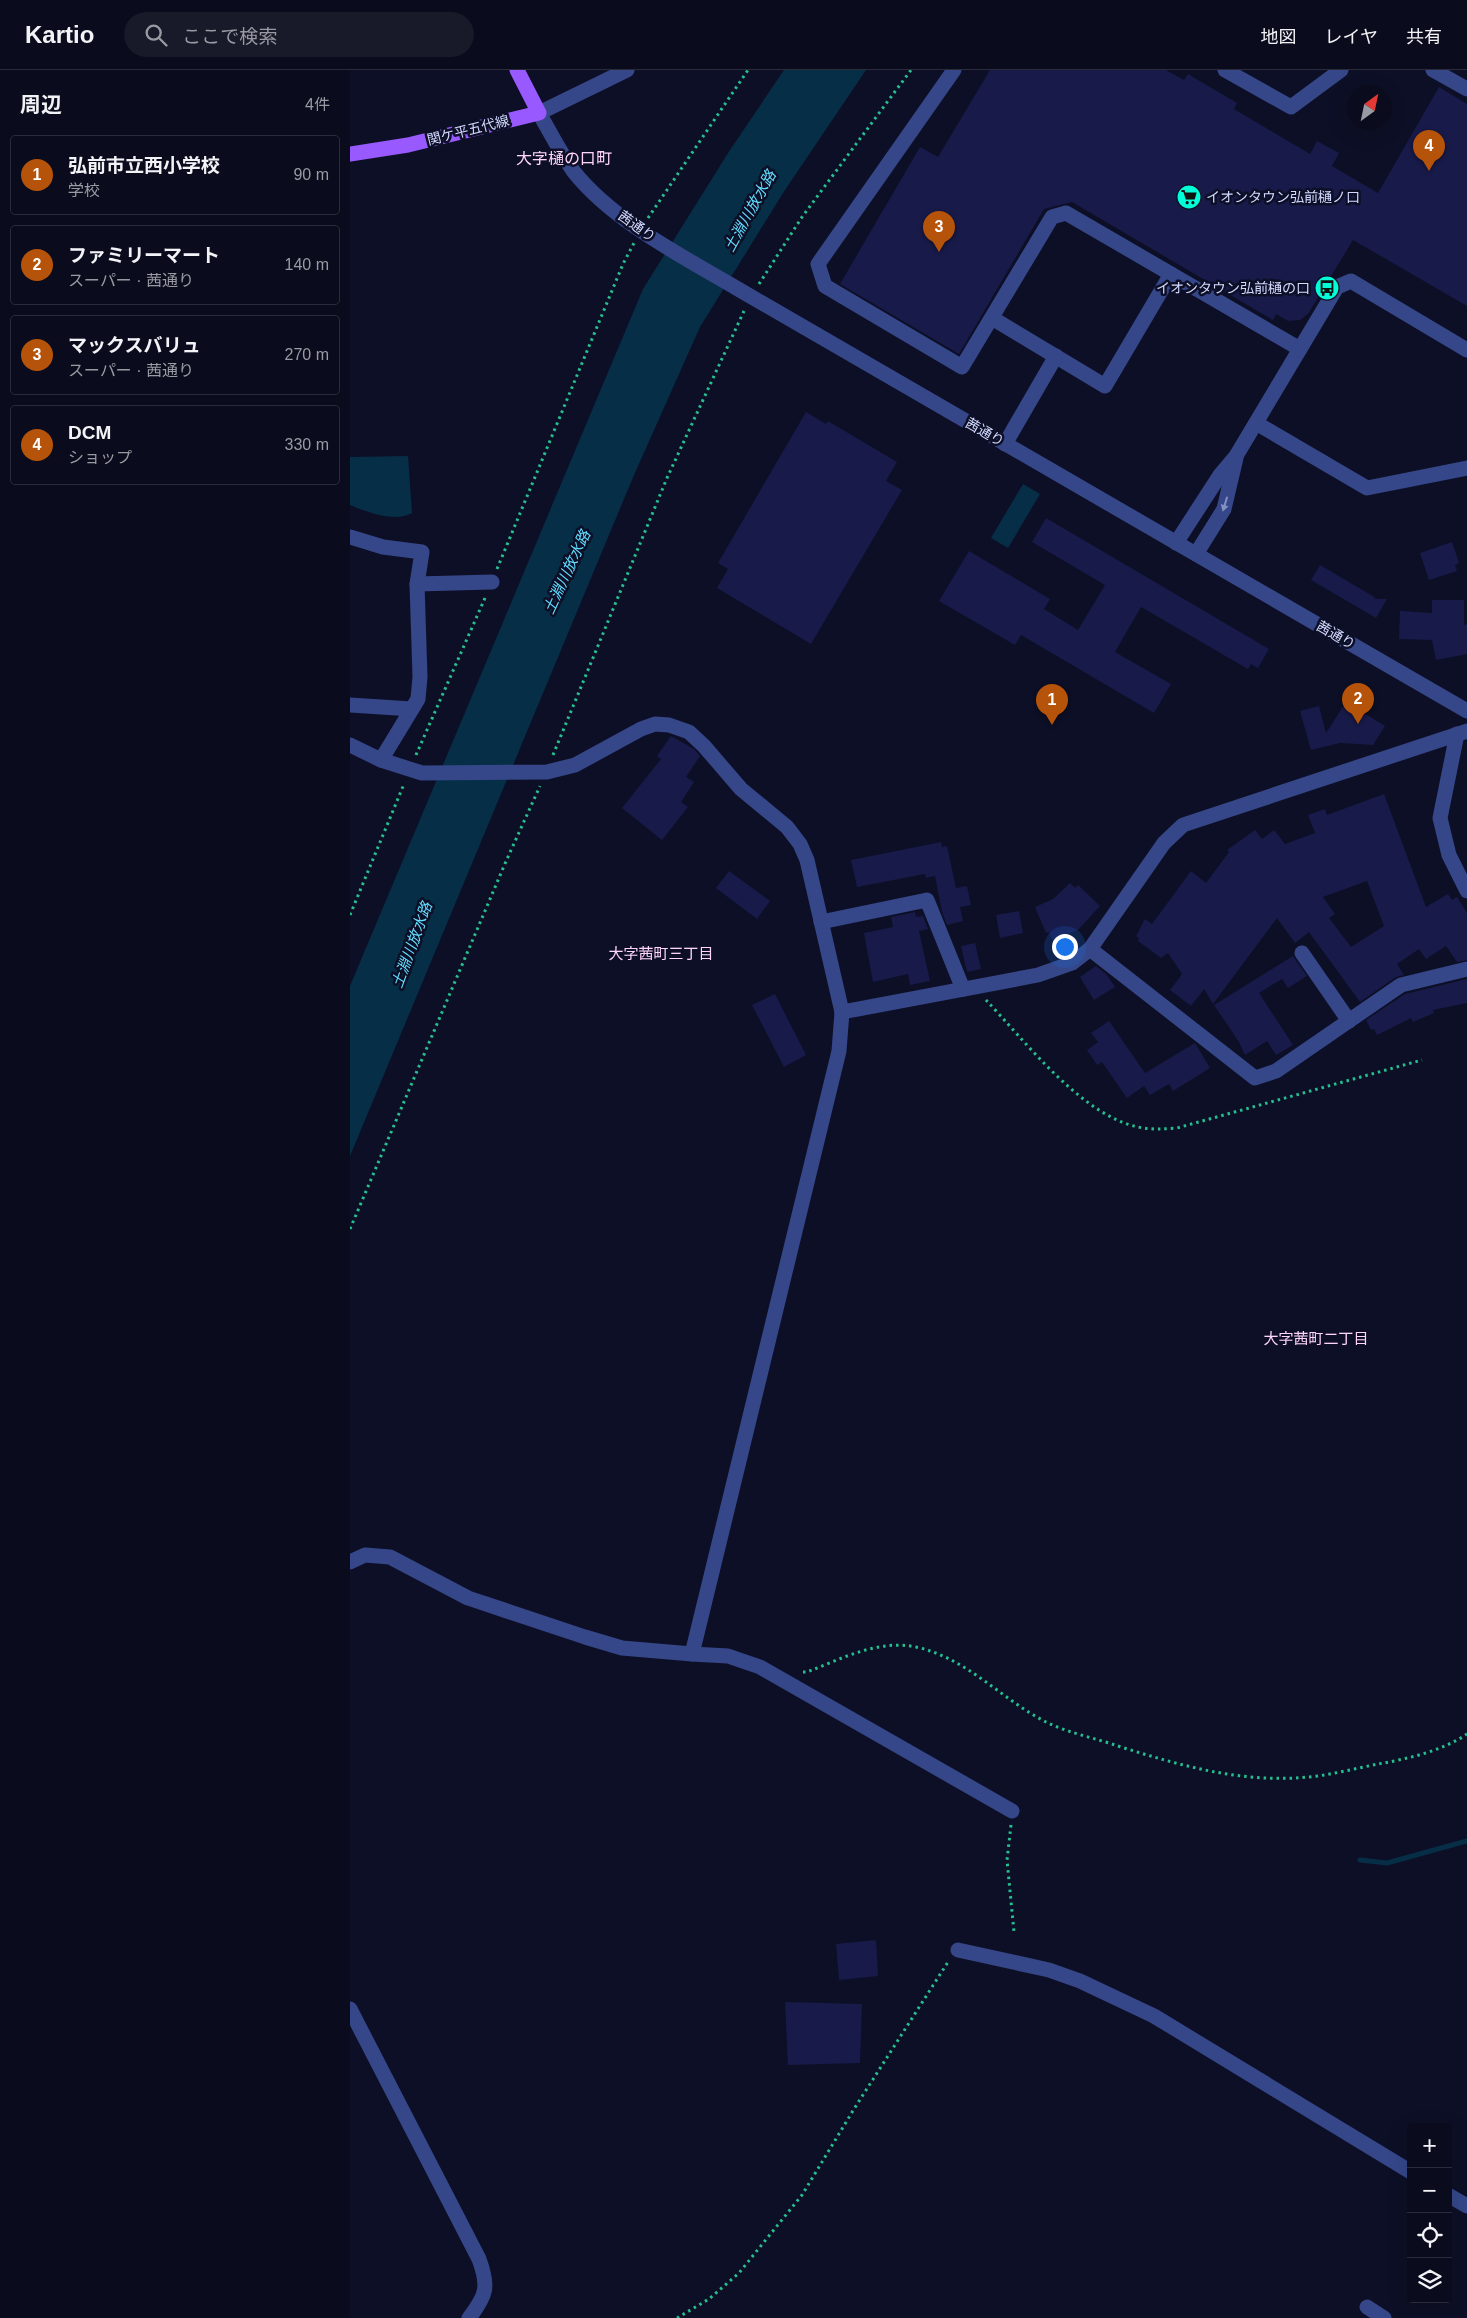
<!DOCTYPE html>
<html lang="ja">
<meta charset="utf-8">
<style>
:root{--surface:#0a0b1c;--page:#181929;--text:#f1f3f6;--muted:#999ba3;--line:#2a2b3b;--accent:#b45309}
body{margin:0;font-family:Arial,"Noto Sans JP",sans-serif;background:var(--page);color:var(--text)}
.controls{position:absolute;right:15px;bottom:15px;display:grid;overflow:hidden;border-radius:5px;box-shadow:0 5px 20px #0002}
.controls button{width:45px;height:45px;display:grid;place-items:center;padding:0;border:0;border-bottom:1px solid var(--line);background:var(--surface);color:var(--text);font:25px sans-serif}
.compass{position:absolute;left:997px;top:15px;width:45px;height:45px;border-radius:50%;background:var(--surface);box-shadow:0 5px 20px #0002;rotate:33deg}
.you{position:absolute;left:714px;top:876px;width:18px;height:18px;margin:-12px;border:4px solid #fff;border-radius:50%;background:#1a73e8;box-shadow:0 0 0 8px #1a73e833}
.badge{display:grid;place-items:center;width:32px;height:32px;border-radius:50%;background:var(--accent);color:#fff;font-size:16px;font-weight:700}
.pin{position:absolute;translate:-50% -41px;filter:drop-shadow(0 1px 2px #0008)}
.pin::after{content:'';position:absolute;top:26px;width:18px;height:15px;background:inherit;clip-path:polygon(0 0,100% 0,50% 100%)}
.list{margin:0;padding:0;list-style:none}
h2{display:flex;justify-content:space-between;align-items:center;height:65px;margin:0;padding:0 20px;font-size:21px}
h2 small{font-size:16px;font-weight:400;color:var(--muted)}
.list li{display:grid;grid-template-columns:32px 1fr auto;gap:15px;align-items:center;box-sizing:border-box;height:80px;margin:0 10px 10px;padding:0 10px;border:1px solid var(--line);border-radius:5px}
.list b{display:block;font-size:19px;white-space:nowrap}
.list p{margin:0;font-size:16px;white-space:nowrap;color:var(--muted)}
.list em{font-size:16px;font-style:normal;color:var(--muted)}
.icon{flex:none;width:28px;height:28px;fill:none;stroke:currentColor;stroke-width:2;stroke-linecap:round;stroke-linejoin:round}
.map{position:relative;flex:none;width:1117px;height:2248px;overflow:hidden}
header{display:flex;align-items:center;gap:30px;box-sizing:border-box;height:70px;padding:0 25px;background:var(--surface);border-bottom:1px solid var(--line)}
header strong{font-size:24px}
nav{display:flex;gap:28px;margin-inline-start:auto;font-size:18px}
.search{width:350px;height:45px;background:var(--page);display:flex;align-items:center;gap:12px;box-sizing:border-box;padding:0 18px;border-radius:28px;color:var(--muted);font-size:19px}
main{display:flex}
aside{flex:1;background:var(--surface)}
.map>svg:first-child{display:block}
.water{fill:#062e46}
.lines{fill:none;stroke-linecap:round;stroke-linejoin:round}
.stream{stroke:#062e46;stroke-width:5}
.building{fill:#181a49;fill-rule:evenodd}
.path{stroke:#26c090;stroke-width:3;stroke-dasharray:2.5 4;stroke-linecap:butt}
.minor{stroke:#354789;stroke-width:15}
.major{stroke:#985aff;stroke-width:15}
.oneway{fill:#8490c4}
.labels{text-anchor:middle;stroke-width:5;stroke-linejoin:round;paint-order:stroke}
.street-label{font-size:14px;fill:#d3d9ff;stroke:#0d0f26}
.poi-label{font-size:14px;fill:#d3d9ff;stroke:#0d0f26;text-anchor:start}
.water-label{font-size:15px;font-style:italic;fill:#61ddff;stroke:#0d0f26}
.neighbourhood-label{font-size:15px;fill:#ffd5fa;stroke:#0d0f26}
.quarter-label{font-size:16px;fill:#ffd5fa;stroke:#0d0f26}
</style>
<header>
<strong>Kartio</strong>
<div class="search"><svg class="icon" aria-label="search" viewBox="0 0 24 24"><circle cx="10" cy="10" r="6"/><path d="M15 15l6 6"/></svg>ここで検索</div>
<nav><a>地図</a><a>レイヤ</a><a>共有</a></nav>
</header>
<main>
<aside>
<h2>周辺<small>4件</small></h2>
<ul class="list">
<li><span class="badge">1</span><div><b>弘前市立西小学校</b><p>学校</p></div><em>90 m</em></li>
<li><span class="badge">2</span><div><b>ファミリーマート</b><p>スーパー · 茜通り</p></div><em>140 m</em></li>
<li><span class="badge">3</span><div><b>マックスバリュ</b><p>スーパー · 茜通り</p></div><em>270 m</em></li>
<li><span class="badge">4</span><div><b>DCM</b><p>ショップ</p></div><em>330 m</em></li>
</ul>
</aside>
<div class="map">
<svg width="1117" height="2248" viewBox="0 0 1117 2248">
<rect width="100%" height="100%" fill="#0d0f26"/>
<g class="water">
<path d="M434 0H516L435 120 350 257 284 405 0 1086V916L293 219 380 80Z"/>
<path d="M58 386 62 443C45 453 17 442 0 435V387Z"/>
<path d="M673 414 690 424 658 478 641 468Z"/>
</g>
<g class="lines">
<path class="stream" d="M1010 1790 1037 1793 1117 1771"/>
</g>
<g class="building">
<path d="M640 0H816L834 10 838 4 887 33 884 39 960 84 967 71 989 83 982 96 1028 123 1089 17 1117 34V236L1003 170 958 244 950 250 938 251 926 244 923 250 722 132 694 139 609 284 490 214 570 77 588 87Z"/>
<path d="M456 342 476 354 478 351 547 392 536 411 552 420 461 574 367 518 378 499 368 493Z"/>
<path d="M696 448 919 579 908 598 901 594 898 599 791 537 765 582 821 614 804 643 671 565 665 575 589 531 619 481 700 529 694 539 728 560 755 515 682 472Z"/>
<path d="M1102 472 1109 493 1105 495 1107 501 1079 510 1070 483Z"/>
<path d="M970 495 1026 528 1023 529H1037L1026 548 961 510Z"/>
<path d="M1082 530H1114V555L1117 554V584L1086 590 1082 570 1049 569 1050 541 1082 543Z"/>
<path d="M996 632 1035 656 1023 675 990 673 961 680 950 641 969 636 976 663Z"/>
<path d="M321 666 344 679 350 686 336 707 344 712 331 732 338 737 312 770 272 738 311 689 307 686Z"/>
<path d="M1034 724 1076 837 1098 824 1102 830 1107 827 1117 843V890L1107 892 1096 876 1076 889 1069 879 1047 894 1054 905 1046 907 1010 932 959 862 945 873 927 848 863 934 854 919 841 936 820 920 832 904 818 883 811 888 788 871 789 868 786 866 795 849 802 854 841 801 856 813 879 782 877 780 905 760 912 769 924 760 935 774 965 763 958 745 975 739 977 745ZM1017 811 1034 856 1001 877 979 848 985 844 973 827Z"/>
<path d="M591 772 592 777 597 776 606 818 617 816 621 835 610 837 613 851 597 855 592 842 585 806 576 808 575 804 507 817 501 790Z"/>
<path d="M379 801 420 831 407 849 366 818Z"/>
<path d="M720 813 725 818 728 815 750 836 728 860 702 870 699 862 696 863 685 837 703 829Z"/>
<path d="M669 841 673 863 650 868 646 845Z"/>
<path d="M565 842 566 847 573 846 578 859 569 861 580 911 560 915 558 904 523 912 514 863 543 857 541 847Z"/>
<path d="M625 873 631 899 617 902 611 876Z"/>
<path d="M943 886 957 906 938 918 932 909 909 923 943 975 926 985 917 971 895 985 889 972 864 935Z"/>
<path d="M746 896 756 904 765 917 744 930 730 907Z"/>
<path d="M1117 909V933L1083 940 1084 943 1063 952 1061 948 1027 965 1024 959 1021 960 1016 950 1055 924Z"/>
<path d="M425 924 456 985 434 997 402 935Z"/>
<path d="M759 951 795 1003 845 973 860 998 823 1021 819 1014 800 1025 794 1016 777 1028 752 992 747 995 737 980 748 972 741 963Z"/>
<path d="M526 1870 528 1906 489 1910 486 1874Z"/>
<path d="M435 1932 512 1934 510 1993 438 1995Z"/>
</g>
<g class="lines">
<g class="path">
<path d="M298 148 398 0"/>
<path d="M409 214 452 147 561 0"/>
<path d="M147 499 273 194 284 173"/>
<path d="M66 685 135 528"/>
<path d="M203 685 317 408 394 241"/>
<path d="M0 845 54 714"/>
<path d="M636 930C675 971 731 1045 788 1057 801 1060 813 1059 827 1058L1072 990"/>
<path d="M0 1159 157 789 190 716"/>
<path d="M453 1602H457C491 1589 528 1569 566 1577 617 1588 651 1629 696 1652 718 1663 745 1668 768 1676 835 1697 897 1715 968 1706 988 1703 1008 1698 1028 1694 1057 1689 1092 1681 1117 1664"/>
<path d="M661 1755 657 1790 664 1862"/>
<path d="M327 2248 359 2229 389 2203 452 2125 504 2039 598 1892"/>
</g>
<g class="minor">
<path d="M277 0 189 43C200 62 211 84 224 102 264 152 334 187 388 219L1117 641"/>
<path d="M604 0 468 194 475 216 612 297 702 147 716 143 950 279"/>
<path d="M875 0 941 37 991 0"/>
<path d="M1083 0 1117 19"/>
<path d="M642 248 755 316 821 204"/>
<path d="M906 353 1017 418 1117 398"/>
<path d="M655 374 706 286"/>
<path d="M0 467 33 477 72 482 67 514 70 607 68 629 31 690"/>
<path d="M826 473 870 405 886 386 987 217 1001 211 1117 280"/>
<path d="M846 484 874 439 886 388"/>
<path d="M67 514 142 512"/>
<path d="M0 635 62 639"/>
<path d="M1107 664 1090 748 1099 785 1117 821"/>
<path d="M0 675 31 690 72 703 197 702 225 695 291 659 305 654 319 655 339 662 354 676 391 719 437 757 450 774 457 790 492 942 489 981 342 1584 272 1578 235 1567 118 1528 40 1487 15 1485 0 1492"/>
<path d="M471 852 577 830 613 919"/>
<path d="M740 879 905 1008 926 1001 1051 915 1117 899"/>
<path d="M952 883 999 951"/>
<path d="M492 942 688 905 722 893 740 879 814 773 833 755 1117 661"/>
<path d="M342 1584 378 1586 410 1597 662 1741"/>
<path d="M608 1880 699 1900 730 1911 804 1946 1061 2102"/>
<path d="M0 1939 129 2189C139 2216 137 2225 119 2248"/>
<path d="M1098 2125 1117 2136"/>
<path d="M1017 2237 1034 2248"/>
</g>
<path class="major" d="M0 84 58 75 189 43 167 0"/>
</g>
<defs><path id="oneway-solid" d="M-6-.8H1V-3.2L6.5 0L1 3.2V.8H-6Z" transform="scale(1.25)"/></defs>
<use class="oneway" href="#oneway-solid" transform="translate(875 434) rotate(107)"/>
<defs>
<symbol id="supermarket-disc" viewBox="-11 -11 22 22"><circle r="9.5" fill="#00fed8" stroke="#0d0f26"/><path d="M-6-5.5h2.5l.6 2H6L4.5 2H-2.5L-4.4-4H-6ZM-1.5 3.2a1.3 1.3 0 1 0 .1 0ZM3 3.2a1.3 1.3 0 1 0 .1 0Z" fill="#111"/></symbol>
<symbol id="bus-disc" viewBox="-11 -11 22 22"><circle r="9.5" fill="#00fed8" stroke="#0d0f26"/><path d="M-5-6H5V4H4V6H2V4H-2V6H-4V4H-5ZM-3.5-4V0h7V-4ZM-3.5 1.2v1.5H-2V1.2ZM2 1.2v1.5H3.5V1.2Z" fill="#111"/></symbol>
</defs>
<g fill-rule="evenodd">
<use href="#supermarket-disc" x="825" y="113" width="28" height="28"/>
<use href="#bus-disc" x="963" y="204" width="28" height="28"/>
</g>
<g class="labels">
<g class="street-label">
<text transform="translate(118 60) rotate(-14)" y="5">関ケ平五代線</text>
<text transform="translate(287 156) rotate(36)" y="5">茜通り</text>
<text transform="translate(635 362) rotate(30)" y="5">茜通り</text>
<text transform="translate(986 565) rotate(30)" y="5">茜通り</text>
</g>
<g class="poi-label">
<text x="856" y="132">イオンタウン弘前樋ノ口</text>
<text x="960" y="223" text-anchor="end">イオンタウン弘前樋の口</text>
</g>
<g class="water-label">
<text transform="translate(400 141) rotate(-61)" y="5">土淵川放水路</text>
<text transform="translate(217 502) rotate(-65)" y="5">土淵川放水路</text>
<text transform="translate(62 875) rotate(-70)" y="5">土淵川放水路</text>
</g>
<g class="neighbourhood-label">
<text x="311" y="889">大字茜町三丁目</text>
<text x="966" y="1274">大字茜町二丁目</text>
</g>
<g class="quarter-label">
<text x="214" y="94">大字樋の口町</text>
</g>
</g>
</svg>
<div class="controls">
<button>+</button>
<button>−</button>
<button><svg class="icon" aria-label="locate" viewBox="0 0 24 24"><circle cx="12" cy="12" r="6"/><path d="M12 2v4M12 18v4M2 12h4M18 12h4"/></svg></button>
<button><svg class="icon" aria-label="layers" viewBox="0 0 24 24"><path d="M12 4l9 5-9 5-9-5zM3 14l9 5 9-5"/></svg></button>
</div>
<svg class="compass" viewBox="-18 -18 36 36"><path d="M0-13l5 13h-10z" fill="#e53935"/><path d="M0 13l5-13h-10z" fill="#999ba3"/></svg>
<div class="you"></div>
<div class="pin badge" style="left:702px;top:655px">1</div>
<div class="pin badge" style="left:1008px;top:654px">2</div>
<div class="pin badge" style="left:589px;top:182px">3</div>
<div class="pin badge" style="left:1079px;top:101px">4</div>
</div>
</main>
